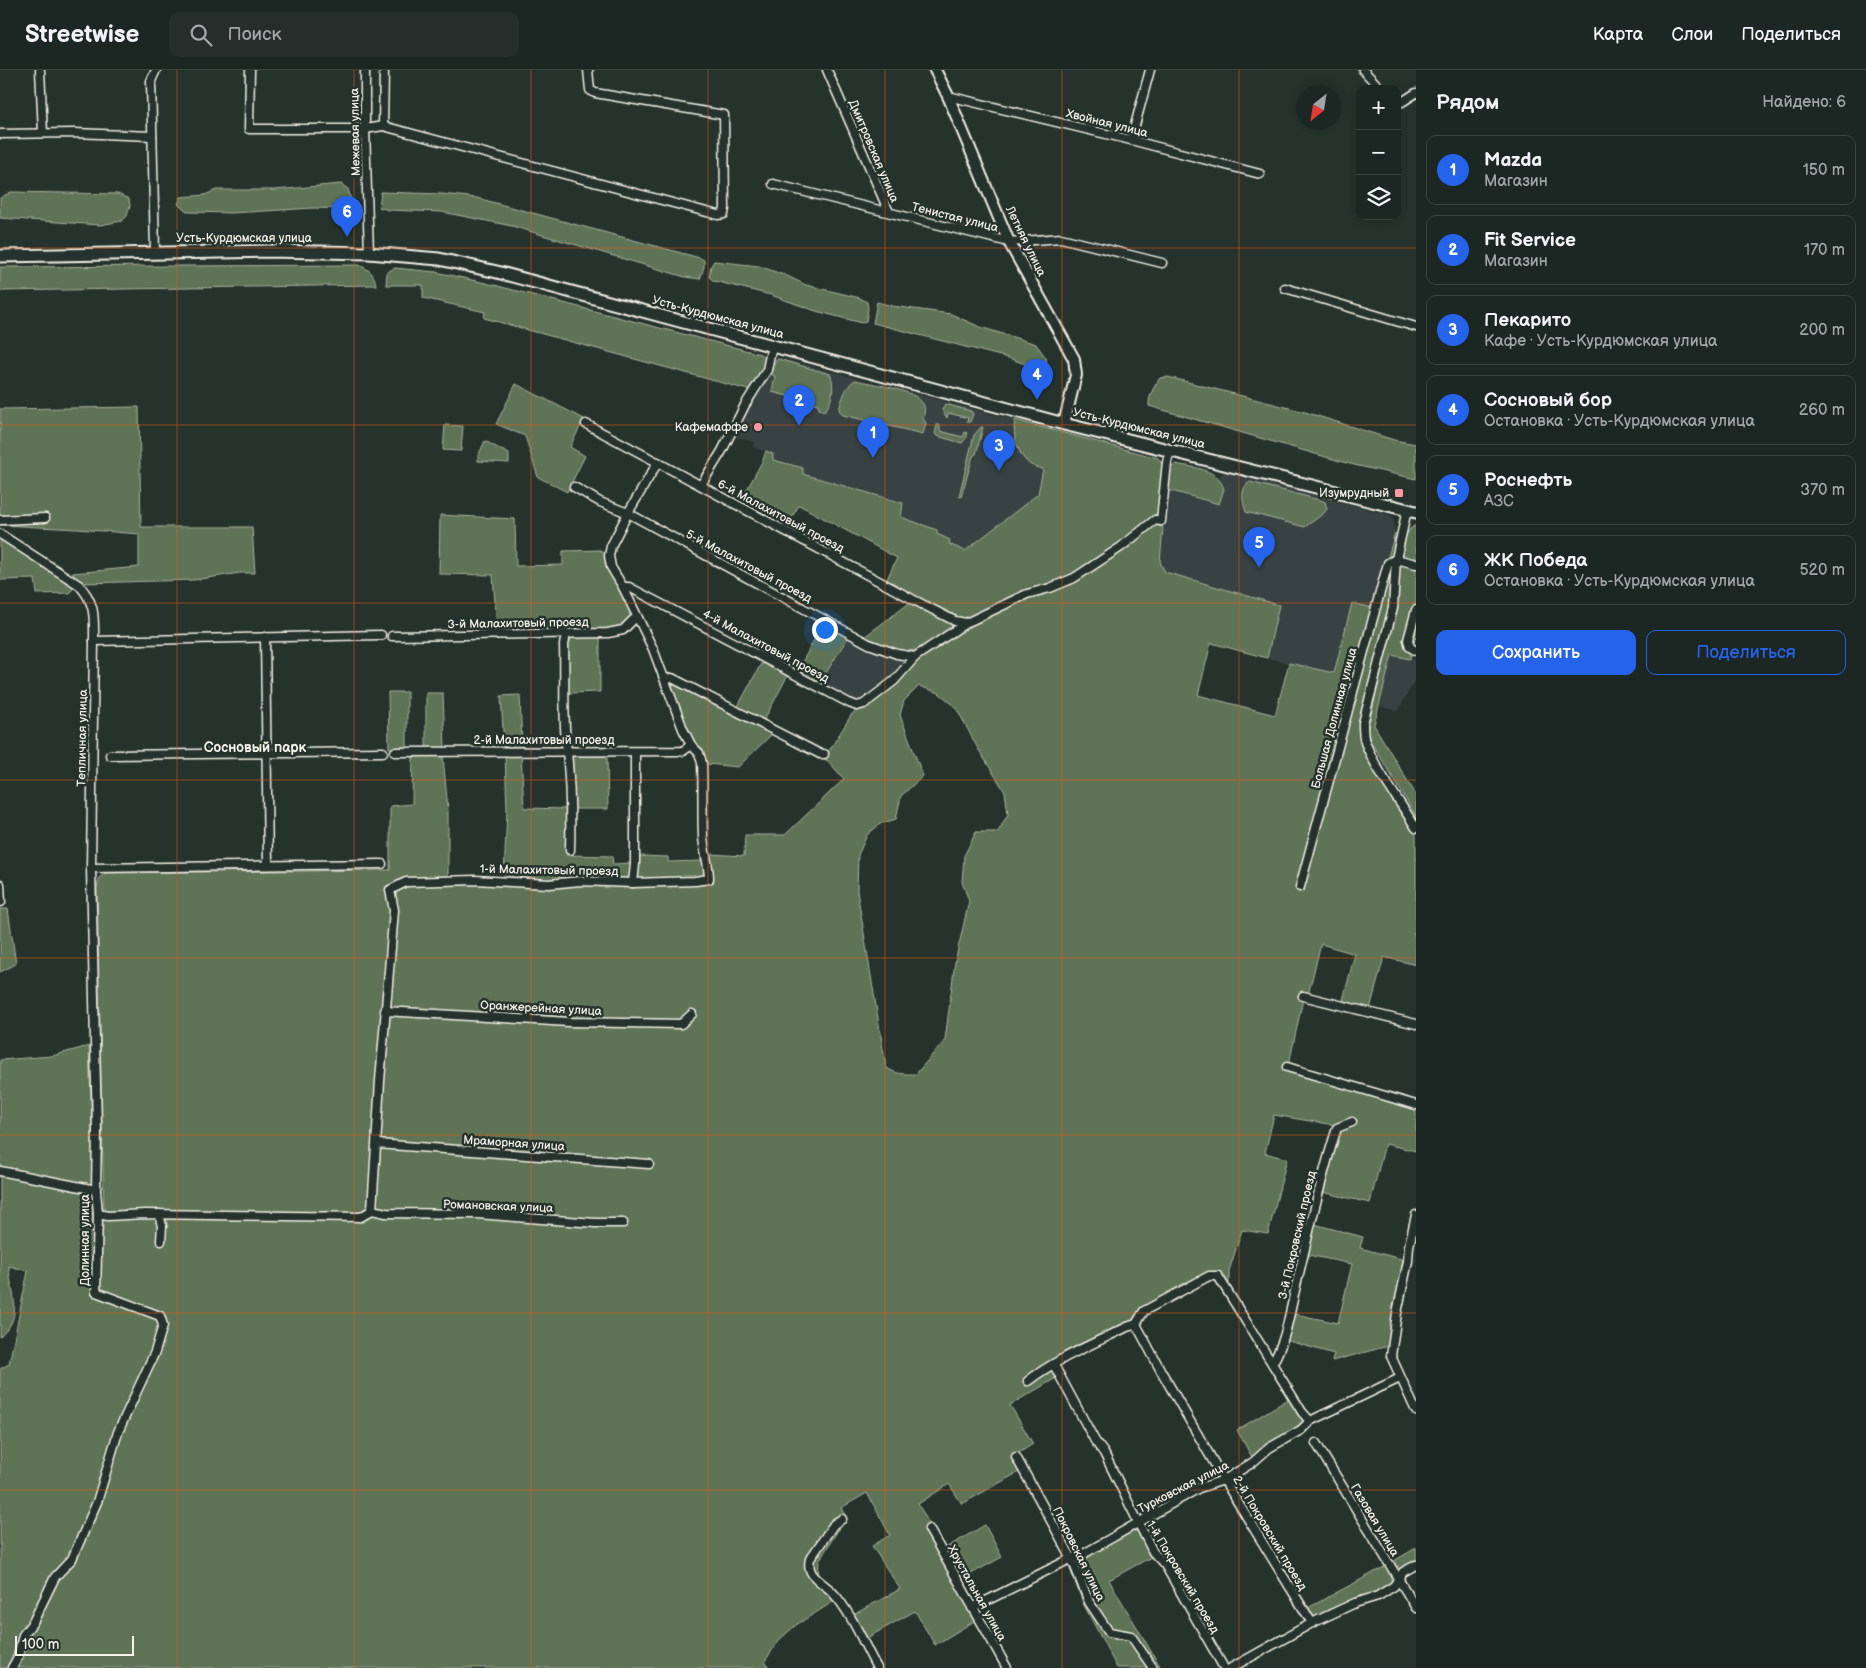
<!DOCTYPE html>
<html lang="ru">
<meta charset="utf-8">
<style>
:root{--surface:#1c2622;--page:#252e2a;--text:#f1f3f6;--muted:#a0a5a5;--line:#3a4340;--accent:#2563eb}
body{margin:0;font-family:"Balsamiq Sans",sans-serif;background:var(--page);color:var(--text)}
.controls{position:absolute;right:15px;top:15px;display:grid;overflow:hidden;border-radius:10px;box-shadow:0 2px 8px #0003}
.controls button{width:45px;height:45px;display:grid;place-items:center;padding:0;border:0;border-bottom:1px solid var(--line);background:var(--surface);color:var(--text);font:25px sans-serif}
.compass{position:absolute;left:1296px;top:15px;width:45px;height:45px;border-radius:50%;background:var(--surface);box-shadow:0 2px 8px #0003;rotate:210deg}
.scale{position:absolute;left:15px;bottom:12px;width:119px;box-sizing:border-box;padding-left:5px;border:2px solid #f4f1e8;border-top:0;font-size:14px;line-height:18px;white-space:nowrap;color:#f4f1e8;-webkit-text-stroke:4px #26332d;paint-order:stroke}
.you{position:absolute;left:824px;top:559px;width:18px;height:18px;margin:-12px;border:4px solid #fff;border-radius:50%;background:#1a73e8;box-shadow:0 0 0 8px #1a73e833}
.badge{display:grid;place-items:center;width:32px;height:32px;border-radius:50%;background:var(--accent);color:#fff;font-size:16px;font-weight:700}
.pin{position:absolute;translate:-50% -41px;filter:drop-shadow(0 1px 2px #0008)}
.pin::after{content:'';position:absolute;top:26px;width:18px;height:15px;background:inherit;clip-path:polygon(0 0,100% 0,50% 100%)}
.list{margin:0;padding:0;list-style:none}
h2{display:flex;justify-content:space-between;align-items:center;height:65px;margin:0;padding:0 20px;font-size:21px}
h2 small{font-size:16px;font-weight:400;color:var(--muted)}
.list li{display:grid;grid-template-columns:32px 1fr auto;gap:15px;align-items:center;box-sizing:border-box;height:70px;margin:0 10px 10px;padding:0 10px;border:1px solid var(--line);border-radius:10px}
.list b{display:block;font-size:19px;white-space:nowrap}
.list p{margin:0;font-size:16px;white-space:nowrap;color:var(--muted)}
.list em{font-size:16px;font-style:normal;color:var(--muted)}
.actions{display:flex;gap:10px;padding:15px 20px}
.actions a{flex:1;padding:11px 0;border:1px solid var(--accent);border-radius:10px;text-align:center;font-size:18px;color:var(--accent)}
.actions .main{background:var(--accent);color:#fff}
.icon{flex:none;width:28px;height:28px;fill:none;stroke:currentColor;stroke-width:2;stroke-linecap:round;stroke-linejoin:round}
.map{position:relative;flex:none;width:1416px;height:1598px;overflow:hidden}
header{display:flex;align-items:center;gap:30px;box-sizing:border-box;height:70px;padding:0 25px;background:var(--surface);border-bottom:1px solid var(--line)}
header strong{font-size:24px}
nav{display:flex;gap:28px;margin-inline-start:auto;font-size:18px}
.search{width:350px;height:45px;background:var(--page);display:flex;align-items:center;gap:12px;box-sizing:border-box;padding:0 18px;border-radius:10px;color:var(--muted);font-size:19px}
main{display:flex}
aside{flex:1;background:var(--surface)}
.map>svg:first-child{display:block}
.built{fill:#394242}
.green{fill:#5f7356;stroke:#aab29f;fill-rule:evenodd}
.lines{fill:none;stroke-linecap:round;stroke-linejoin:round}
.street-casing{stroke:#f4f1e8;stroke-width:11}
.secondary-casing{stroke:#f4f1e8;stroke-width:14}
.primary-casing{stroke:#f4f1e8;stroke-width:15}
.street{stroke:#26332d;stroke-width:8}
.secondary{stroke:#26332d;stroke-width:10}
.primary{stroke:#26332d;stroke-width:11}
.grid{fill:none;stroke:#e8590c;stroke-width:1;stroke-opacity:0.55}
.poi-dot{fill:#ff9aa2;stroke:#26332d;stroke-width:2}
.labels{text-anchor:middle;stroke-width:5;stroke-linejoin:round;paint-order:stroke}
.street-label{font-size:12px;fill:#f4f1e8;stroke:#26332d}
.poi-label{font-size:12px;fill:#f4f1e8;stroke:#26332d;text-anchor:end}
.neighbourhood-label{font-size:14px;font-weight:bold;fill:#f4f1e8;stroke:#26332d}
</style>
<header>
<strong>Streetwise</strong>
<div class="search"><svg class="icon" aria-label="search" viewBox="0 0 24 24"><circle cx="10" cy="10" r="6"/><path d="M15 15l6 6"/></svg>Поиск</div>
<nav><a>Карта</a><a>Слои</a><a>Поделиться</a></nav>
</header>
<main>
<div class="map">
<svg width="1416" height="1598" viewBox="0 0 1416 1598">
<rect width="100%" height="100%" fill="#26332d"/>
<filter id="ink" filterUnits="userSpaceOnUse"><feTurbulence type="fractalNoise" baseFrequency=".02" numOctaves="2"/><feDisplacementMap in="SourceGraphic" scale="10" xChannelSelector="R" yChannelSelector="G"/><feConvolveMatrix kernelMatrix="1 2 1 2 8 2 1 2 1" color-interpolation-filters="sRGB"/></filter>
<g filter="url(#ink)">
<g class="built">
<path d="M776 287 1015 350 1014 356 1029 394 1043 399 1038 424 965 481 949 474 937 464 936 460 901 447 903 433 802 404 803 398 773 390V384L753 377 754 372 733 366 749 336 761 320 773 290Z"/>
<path d="M1226 401 1390 445 1394 451 1395 463 1372 539 1352 533 1334 604 1267 588 1279 535 1165 502 1160 492 1168 420 1204 430 1222 412 1218 407Z"/>
<path d="M849 566 902 591V595L892 608 863 631 857 633 819 614Z"/>
<path d="M1392 584 1416 590V608L1398 641 1379 636Z"/>
</g>
<g class="green">
<path d="M341 114 348 119 352 133 346 139 314 138 232 143 188 142 183 139 178 134 181 127 205 125 216 120H275Z"/>
<path d="M11 122 118 124 129 129 130 136 127 146 122 151 100 155 0 148V128Z"/>
<path d="M381 122 442 124 477 128 700 188 704 190V197L700 209 685 207 512 156 442 142 388 140 379 137Z"/>
<path d="M714 191 759 196 787 206 806 215 860 228 867 232 868 239 866 251 862 253 816 241 771 225 714 211 709 207 711 196Z"/>
<path d="M359 195C370 200 374 203 376 215L0 221V197Z"/>
<path d="M395 198 436 202 490 214 760 284 766 288 763 300 752 321 484 248 485 242 423 228V215H386L387 202Z"/>
<path d="M877 232 892 236 951 244 980 257 1036 274 1046 288 1047 295 1037 298 1008 288 873 253Z"/>
<path d="M778 289 830 304C835 313 833 334 824 341L819 339 818 334 772 322 775 306 770 304 772 295Z"/>
<path d="M1168 307 1305 342 1394 370 1416 374V409L1350 394 1149 336C1148 326 1155 315 1160 308Z"/>
<path d="M855 310C871 314 915 319 923 334 926 339 924 344 923 349L926 353 923 364 843 345 839 340C842 329 845 317 855 310Z"/>
<path d="M516 314 584 349 570 377 585 386 567 422 538 407 525 366 496 354Z"/>
<path d="M945 334 971 341 973 344 970 352H967L968 348 948 343 947 348 942 340Z"/>
<path d="M139 337 141 457H252L255 503H240L194 510 85 513 82 514 70 507 73 503 139 497V464L77 459 0 455V339Z"/>
<path d="M1015 350 1158 388 1163 395C1162 407 1163 431 1158 441 1147 462 1075 505 1052 514 1043 517 1034 517 1026 520 1002 528 983 551 956 548L886 511 897 488 799 435 786 458 740 432 763 390 766 381 773 384V390L803 398V404L903 433 901 447 937 460V464L950 470 949 474 965 481 1038 424 1043 399C1039 398 1034 397 1031 395 1018 387 1012 364 1015 350Z"/>
<path d="M445 355 463 356 461 381 443 380Z"/>
<path d="M937 355H940V361L963 367 965 362 967 363V367L962 373 937 366 935 364Z"/>
<path d="M981 357H983L976 384 973 386 961 427 959 426 974 365Z"/>
<path d="M485 371 509 384V393L478 391V386Z"/>
<path d="M1176 394C1195 398 1217 398 1224 419L1219 434 1168 420 1169 399Z"/>
<path d="M1250 412 1320 430 1325 432 1327 439 1324 443 1305 457 1246 442C1242 431 1240 418 1250 412Z"/>
<path d="M440 445 515 449 516 496 563 495V481L600 480 606 485 607 498 629 538 630 546 623 557 609 559 497 561 493 505 439 504Z"/>
<path d="M1154 455 1163 457 1160 492 1165 502 1279 535 1267 588 1211 573 1198 625 1275 645 1289 593 1334 603 1352 533 1373 538 1395 463 1390 539 1361 653 1372 693 1416 765V861L1413 863 1416 868V895L1384 887 1370 939 1343 930 1355 884 1321 874 1309 921 1303 929 1289 994 1416 1033V1081L1385 1074 1370 1133 1322 1122 1336 1067 1334 1055 1274 1045 1265 1083 1287 1089 1268 1164 1242 1160 1229 1201V1217L1224 1208 1217 1203 1209 1202 1185 1214 1143 1237 1134 1251 1050 1294 1056 1308 1010 1335 1033 1374 1011 1388 1019 1402 962 1434 949 1414 918 1434 944 1479 985 1455 1002 1487 960 1510 972 1532 967 1535 976 1550 935 1575 915 1541 865 1569 853 1545 900 1519 872 1476 890 1465 867 1423 841 1438 846 1447 819 1491 818 1507 836 1530 796 1555 779 1570 765 1591 769 1598H0V1299L9 1294 28 1201 9 1196C9 1214 19 1233 12 1251 10 1257 4 1263 0 1267V990L52 986 89 976 95 1148H323L104 1144 97 818 99 808 105 803 390 800V736L412 734 413 686H443L448 741V807H504L507 739 505 684 521 685 524 738 568 739 566 785 612 786 613 794 632 793 638 786 668 787V792L701 791 700 766 707 765 709 784 744 786 745 765H785L844 709 828 691 824 689 852 644 859 638 866 636 888 620 918 589 978 551 1028 528 1073 512 1095 500 1124 480ZM919 616 939 623 956 637 977 677 1005 722 1008 744 998 762H976L964 786 962 812 969 831 955 892 945 970 916 1004C904 1004 896 1005 886 997L857 821 858 785 867 765 880 754 896 749 901 726 923 706 900 645 904 631Z"/>
<path d="M1416 455V564L1410 589 1392 585 1374 655 1416 725V746L1370 670 1367 661 1397 539 1401 483 1405 467 1410 459Z"/>
<path d="M0 468 75 517 69 523 37 524 35 509 0 510Z"/>
<path d="M911 532 953 554 952 559C912 584 909 590 864 567Z"/>
<path d="M823 553 849 566 819 614 797 602Z"/>
<path d="M575 566H600V622L568 623 567 576 571 568Z"/>
<path d="M762 592 788 605 763 652 737 638Z"/>
<path d="M670 612H672L773 663 738 697 707 694C704 681 693 672 687 660 679 646 675 630 669 615Z"/>
<path d="M388 622H407V678H389Z"/>
<path d="M426 623H443L445 678H426Z"/>
<path d="M520 625 522 678H504L501 626Z"/>
<path d="M575 684 607 685 608 739H574L571 690Z"/>
<path d="M0 839H8L16 894 0 902Z"/>
<path d="M1314 1154 1363 1167 1360 1178 1405 1190 1388 1276 1332 1291 1334 1284 1285 1270 1295 1244 1338 1253 1352 1194 1308 1185Z"/>
<path d="M1290 1328 1304 1350 1302 1355 1253 1389 1237 1360Z"/>
<path d="M1132 1461H1137L1141 1464 1153 1486 1109 1510 1161 1598H1117L1084 1535 1068 1494Z"/>
<path d="M1416 1478V1491L1404 1498 1395 1496 1392 1492Z"/>
<path d="M1386 1496C1388 1501 1393 1509 1390 1514 1384 1523 1332 1542 1319 1547H1314L1306 1539Z"/>
</g>
<g class="lines">
<defs>
<g id="street">
<path d="M40 0 43 63"/>
<path d="M250 0 249 59H365L383 56"/>
<path d="M365 0V59L369 183"/>
<path d="M384 0 383 56 718 145 724 144 725 138 724 45 595 23 590 20 588 0"/>
<path d="M827 0 889 142"/>
<path d="M1363 0 1381 19"/>
<path d="M948 26 1131 70 1260 104"/>
<path d="M1397 30 1402 32 1416 23"/>
<path d="M0 64 74 63 152 66"/>
<path d="M1131 70 1150 0"/>
<path d="M773 114 1009 172 1061 168 1162 193"/>
<path d="M155 182 151 11 156 0"/>
<path d="M1285 218 1416 257"/>
<path d="M586 354 914 530 955 551 966 553"/>
<path d="M701 415 722 381 745 335 767 300 772 275"/>
<path d="M574 417 600 432 628 443 869 574 897 584 915 587"/>
<path d="M1407 440 1396 489 1393 538 1363 653C1363 659 1363 666 1365 672 1375 699 1401 733 1416 758"/>
<path d="M0 450 45 448"/>
<path d="M0 464 79 515C96 533 94 548 94 571L91 798 97 1060 96 1120 98 1144 96 1222 160 1246 163 1255 155 1282 118 1362 97 1432 72 1489 55 1507 33 1552 23 1565 18 1587 12 1598"/>
<path d="M1396 489 1416 494"/>
<path d="M623 517H629L849 633 857 636 864 634 894 611 915 587 966 553 1027 524 1050 518 1074 508 1121 477 1155 450 1161 451 1167 392 1170 380"/>
<path d="M1416 540 1408 570 1410 577 1416 581"/>
<path d="M566 564 564 575C565 607 563 640 566 672 570 708 571 743 570 780"/>
<path d="M392 566 608 563 623 560 633 550 638 548"/>
<path d="M265 567 268 795"/>
<path d="M94 571 381 565"/>
<path d="M665 609 672 608 820 684H824"/>
<path d="M395 682 683 681 691 675"/>
<path d="M110 685 383 682"/>
<path d="M91 798 382 794"/>
<path d="M633 813 635 794V682"/>
<path d="M0 814 1 832"/>
<path d="M1300 817 1388 493 1396 489"/>
<path d="M1303 926 1416 954"/>
<path d="M385 941 569 952 681 954 692 944"/>
<path d="M1287 997 1416 1035"/>
<path d="M377 1074 649 1094"/>
<path d="M0 1101 96 1120"/>
<path d="M372 1140 386 1143 477 1144 595 1153H623"/>
<path d="M98 1144 108 1146 145 1144 361 1147 372 1140 380 1011 394 840 390 820 406 812 475 810 549 814 580 811 633 813 695 811 709 809C709 795 704 782 703 767 702 742 703 718 702 693L699 683 691 675 683 659 653 579 623 517 611 497 609 486 611 476 628 443 658 392"/>
<path d="M159 1144 162 1156 161 1171"/>
<path d="M1416 1145 1409 1176 1408 1191 1397 1243 1391 1286 1416 1341"/>
<path d="M1136 1254 1161 1301 1224 1410 1312 1553"/>
<path d="M1273 1292C1286 1271 1290 1241 1296 1216 1309 1163 1320 1109 1337 1058L1352 1052"/>
<path d="M1054 1295 1095 1371 1104 1383 1153 1482 1165 1495 1224 1598"/>
<path d="M1028 1311C1056 1289 1095 1273 1127 1257L1136 1254 1144 1241 1209 1206H1218L1302 1342 1310 1351"/>
<path d="M1316 1373 1416 1538"/>
<path d="M1016 1387 1072 1489 1089 1532 1109 1562 1131 1566 1153 1598"/>
<path d="M842 1449 834 1454 810 1489C805 1507 825 1513 834 1524 852 1544 864 1575 877 1598"/>
<path d="M929 1459 1007 1598"/>
<path d="M972 1538 1066 1491 1080 1486 1199 1418 1224 1410 1252 1393 1269 1378 1301 1360 1310 1351 1400 1308"/>
<path d="M1231 1598 1312 1553 1355 1533 1378 1526 1394 1516 1403 1502 1416 1495"/>
</g>
<path id="secondary" d="M935 0 948 26 1009 172 1074 289 1076 305 1064 354"/>
<path id="primary" d="M0 186 269 181 369 183 439 189 497 202 1064 354 1416 442"/>
</defs>
<use href="#street" class="street-casing"/>
<use href="#secondary" class="secondary-casing"/>
<use href="#primary" class="primary-casing"/>
<use href="#street" class="street"/>
<use href="#secondary" class="secondary"/>
<use href="#primary" class="primary"/>
</g>
</g>
<path class="grid" d="M177 0V1598M354 0V1598M531 0V1598M708 0V1598M885 0V1598M1062 0V1598M1239 0V1598M0 178H1416M0 355H1416M0 533H1416M0 710H1416M0 888H1416M0 1065H1416M0 1243H1416M0 1420H1416"/>
<g class="poi-dot">
<circle cx="758" cy="357" r="5"/>
<rect x="1394" y="418" width="10" height="10" rx="2.5"/>
</g>
<g class="labels">
<g class="street-label">
<text transform="translate(1107 53) rotate(14)" y="4">Хвойная улица</text>
<text transform="translate(355 62) rotate(-91)" y="4">Межевая улица</text>
<text transform="translate(874 81) rotate(67)" y="4">Дмитровская улица</text>
<text transform="translate(955 147) rotate(14)" y="4">Тенистая улица</text>
<text x="244" y="172">Усть-Курдюмская улица</text>
<text transform="translate(1026 171) rotate(64)" y="4">Летняя улица</text>
<text transform="translate(718 247) rotate(15)" y="4">Усть-Курдюмская улица</text>
<text transform="translate(1139 358) rotate(14)" y="4">Усть-Курдюмская улица</text>
<text transform="translate(781 446) rotate(28)" y="4">6-й Малахитовый проезд</text>
<text transform="translate(749 496) rotate(28)" y="4">5-й Малахитовый проезд</text>
<text transform="translate(518 553) rotate(-1)" y="4">3-й Малахитовый проезд</text>
<text transform="translate(766 576) rotate(28)" y="4">4-й Малахитовый проезд</text>
<text transform="translate(1334 648) rotate(-75)" y="4">Большая Долинная улица</text>
<text transform="translate(82 668) rotate(-89)" y="4">Тепличная улица</text>
<text x="544" y="674">2-й Малахитовый проезд</text>
<text transform="translate(549 800) rotate(1)" y="4">1-й Малахитовый проезд</text>
<text transform="translate(541 938) rotate(3)" y="4">Оранжерейная улица</text>
<text transform="translate(514 1073) rotate(4)" y="4">Мраморная улица</text>
<text transform="translate(498 1136) rotate(2)" y="4">Романовская улица</text>
<text transform="translate(1297 1165) rotate(-77)" y="4">3-й Покровский проезд</text>
<text transform="translate(85 1170) rotate(-90)" y="4">Долинная улица</text>
<text transform="translate(1183 1417) rotate(-27)" y="4">Турковская улица</text>
<text transform="translate(1375 1450) rotate(59)" y="4">Газовая улица</text>
<text transform="translate(1270 1463) rotate(59)" y="4">2-й Покровский проезд</text>
<text transform="translate(1079 1484) rotate(64)" y="4">Покровская улица</text>
<text transform="translate(1183 1507) rotate(59)" y="4">1-й Покровский проезд</text>
<text transform="translate(977 1523) rotate(61)" y="4">Хрустальная улица</text>
</g>
<g class="poi-label">
<text x="748" y="361">Кафемаффе</text>
<text x="1389" y="427">Изумрудный</text>
</g>
<g class="neighbourhood-label">
<text x="255" y="682">Сосновый парк</text>
</g>
</g>
</svg>
<div class="controls">
<button>+</button>
<button>−</button>
<button><svg class="icon" aria-label="layers" viewBox="0 0 24 24"><path d="M12 4l9 5-9 5-9-5zM3 14l9 5 9-5"/></svg></button>
</div>
<svg class="compass" viewBox="-18 -18 36 36"><path d="M0-13l5 13h-10z" fill="#e53935"/><path d="M0 13l5-13h-10z" fill="#a0a5a5"/></svg>
<div class="scale">100 m</div>
<div class="you"></div>
<div class="pin badge" style="left:873px;top:388px">1</div>
<div class="pin badge" style="left:799px;top:356px">2</div>
<div class="pin badge" style="left:999px;top:401px">3</div>
<div class="pin badge" style="left:1037px;top:330px">4</div>
<div class="pin badge" style="left:1259px;top:498px">5</div>
<div class="pin badge" style="left:347px;top:167px">6</div>
</div>
<aside>
<h2>Рядом<small>Найдено: 6</small></h2>
<ul class="list">
<li><span class="badge">1</span><div><b>Mazda</b><p>Магазин</p></div><em>150 m</em></li>
<li><span class="badge">2</span><div><b>Fit Service</b><p>Магазин</p></div><em>170 m</em></li>
<li><span class="badge">3</span><div><b>Пекарито</b><p>Кафе · Усть-Курдюмская улица</p></div><em>200 m</em></li>
<li><span class="badge">4</span><div><b>Сосновый бор</b><p>Остановка · Усть-Курдюмская улица</p></div><em>260 m</em></li>
<li><span class="badge">5</span><div><b>Роснефть</b><p>АЗС</p></div><em>370 m</em></li>
<li><span class="badge">6</span><div><b>ЖК Победа</b><p>Остановка · Усть-Курдюмская улица</p></div><em>520 m</em></li>
</ul>
<div class="actions"><a class="main">Сохранить</a><a>Поделиться</a></div>
</aside>
</main>
